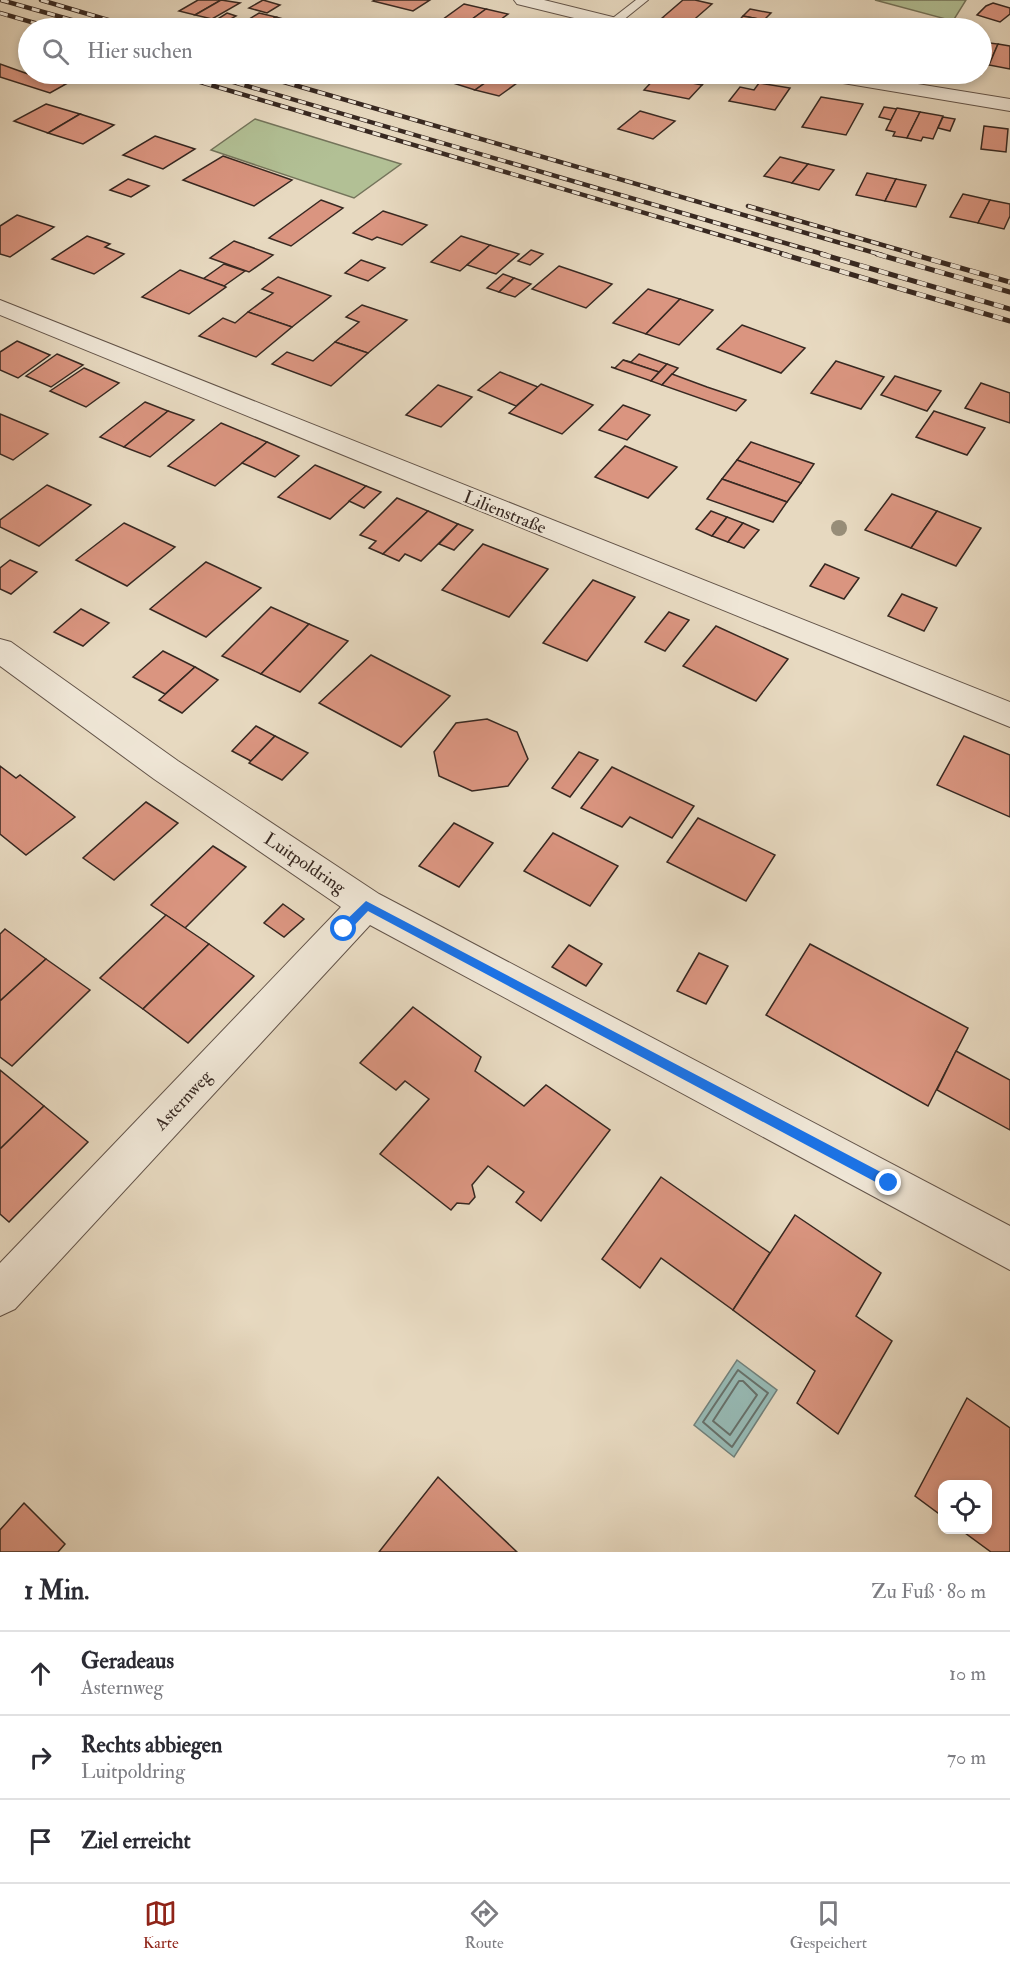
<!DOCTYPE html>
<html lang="de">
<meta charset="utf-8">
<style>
:root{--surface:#fff;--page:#f7f7f7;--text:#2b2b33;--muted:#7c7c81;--line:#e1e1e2;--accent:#8f2418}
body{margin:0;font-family:"IM FELL Double Pica",serif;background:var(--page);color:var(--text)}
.controls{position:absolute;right:18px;bottom:18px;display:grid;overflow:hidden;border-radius:12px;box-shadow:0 3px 9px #0003}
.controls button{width:54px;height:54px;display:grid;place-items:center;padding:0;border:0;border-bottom:2px solid var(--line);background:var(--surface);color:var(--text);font:30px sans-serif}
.stop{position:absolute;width:18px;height:18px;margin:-14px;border:4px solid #1a73e8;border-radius:50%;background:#fff}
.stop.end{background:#1a73e8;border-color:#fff;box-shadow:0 2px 6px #0008}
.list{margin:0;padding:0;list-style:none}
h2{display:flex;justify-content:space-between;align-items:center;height:78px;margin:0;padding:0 24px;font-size:26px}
h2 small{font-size:20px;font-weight:400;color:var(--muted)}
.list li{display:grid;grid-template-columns:39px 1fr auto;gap:18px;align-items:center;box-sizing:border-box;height:84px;padding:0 24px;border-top:2px solid var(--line)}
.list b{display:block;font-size:22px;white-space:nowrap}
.list p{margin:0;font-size:20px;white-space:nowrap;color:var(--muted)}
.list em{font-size:20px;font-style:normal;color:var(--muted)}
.icon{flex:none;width:33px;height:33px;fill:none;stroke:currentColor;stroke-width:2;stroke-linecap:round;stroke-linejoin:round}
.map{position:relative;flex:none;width:1010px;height:1552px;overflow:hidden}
.search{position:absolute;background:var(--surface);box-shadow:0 3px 9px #0003;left:18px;right:18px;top:18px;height:66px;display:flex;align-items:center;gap:15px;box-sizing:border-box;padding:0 21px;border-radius:33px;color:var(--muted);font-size:22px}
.sheet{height:330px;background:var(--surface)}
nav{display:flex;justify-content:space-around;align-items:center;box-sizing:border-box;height:84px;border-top:2px solid var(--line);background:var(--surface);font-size:16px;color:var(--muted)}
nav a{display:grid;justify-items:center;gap:3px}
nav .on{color:var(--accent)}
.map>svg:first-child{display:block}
.green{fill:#b2c095;stroke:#74745b;stroke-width:1.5}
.water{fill:#97bab5;stroke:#71807a;stroke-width:1.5}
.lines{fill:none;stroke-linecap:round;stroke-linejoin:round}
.shore{stroke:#67716b;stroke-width:2}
.building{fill:#da9580;stroke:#372821;stroke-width:1.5}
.service-casing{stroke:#635449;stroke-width:2}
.minor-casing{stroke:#635449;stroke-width:2}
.service{fill:#efe6d6;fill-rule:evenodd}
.minor{fill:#efe6d6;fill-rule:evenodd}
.rail-far1-casing{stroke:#372821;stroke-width:4.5}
.rail-casing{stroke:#372821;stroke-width:5}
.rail-far1{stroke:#efe6d6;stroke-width:3;stroke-dasharray:8;stroke-linecap:butt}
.rail{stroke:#efe6d6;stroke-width:4;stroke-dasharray:10;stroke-linecap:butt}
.tree{fill:#978d78}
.route{fill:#1a73e8}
.labels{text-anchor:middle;stroke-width:4.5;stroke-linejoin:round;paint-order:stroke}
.street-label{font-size:18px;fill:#372821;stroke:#efe6d6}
</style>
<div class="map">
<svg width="1010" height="1552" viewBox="0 0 1010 1552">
<rect width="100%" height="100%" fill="#e7d9c0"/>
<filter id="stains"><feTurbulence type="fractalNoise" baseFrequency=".00333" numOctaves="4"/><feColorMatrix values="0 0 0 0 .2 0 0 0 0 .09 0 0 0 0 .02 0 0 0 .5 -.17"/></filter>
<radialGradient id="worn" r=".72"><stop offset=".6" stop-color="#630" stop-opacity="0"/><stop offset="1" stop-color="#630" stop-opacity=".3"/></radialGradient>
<g class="green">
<path d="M875 0H966L953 21Z"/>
<path d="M255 119 401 164 354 198 211 150Z"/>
</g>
<path class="water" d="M737 1360 777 1390 734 1457 694 1425Z"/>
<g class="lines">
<g class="shore">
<path d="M738 1370 768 1393 732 1447 703 1422Z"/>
<path d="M739 1381H743L757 1395 730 1435 713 1421Z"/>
</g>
</g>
<g class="building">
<path d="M198 0H221L195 15 179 11Z"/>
<path d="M221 0 240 3 212 19 195 15Z"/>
<path d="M263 0 280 5 267 13 249 8Z"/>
<path d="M375 0H430L413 11 373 1Z"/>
<path d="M683 0H695L712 4 689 24 662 18Z"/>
<path d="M993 3 1010 8V14L1000 22 977 15 986 6Z"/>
<path d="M464 4 486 9 464 25 442 20Z"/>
<path d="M486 9 508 14 489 28 464 25Z"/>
<path d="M750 9 771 13 764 20 743 16Z"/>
<path d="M227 13 236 16 222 24 213 22Z"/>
<path d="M259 13 276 17 257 28 236 27Z"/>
<path d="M743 16 764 20 778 23 773 28H732Z"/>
<path d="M276 17 294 22 282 28H257Z"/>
<path d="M536 21 554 24 566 28H527Z"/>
<path d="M982 42 998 44 989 65 982 64Z"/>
<path d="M998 44 1010 46V69L989 65Z"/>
<path d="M0 64 28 74 66 84 50 93 0 77Z"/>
<path d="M467 74H498L475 90 453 83Z"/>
<path d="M498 74 524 78 499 96 475 90Z"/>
<path d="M659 74H712L702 85 657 76Z"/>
<path d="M657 76 702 85 689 99 644 90Z"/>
<path d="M759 83 790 88 775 110 729 101 740 87 754 90Z"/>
<path d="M821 97 863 104 846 135 802 127Z"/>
<path d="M46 104 80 114 48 133 14 121Z"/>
<path d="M884 107 897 109 891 120 879 117Z"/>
<path d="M897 108 920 112 907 138 893 136 895 132 886 130Z"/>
<path d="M640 111 675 121 653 139 618 129Z"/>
<path d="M920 112 943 116 933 139 923 137 921 141 907 138Z"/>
<path d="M80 114 114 125 83 144 48 133Z"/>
<path d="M943 117 955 119 950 131 938 128Z"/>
<path d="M984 126 1008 129 1006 152 981 149Z"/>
<path d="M155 136 195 149 163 169 123 155Z"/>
<path d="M223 156 292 180 254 206 183 180Z"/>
<path d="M780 157 808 164 792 183 764 176Z"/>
<path d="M808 164 834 170 819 190 792 183Z"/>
<path d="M867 173 896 179 885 201 856 195Z"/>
<path d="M128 179 149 186 131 197 110 190Z"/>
<path d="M896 179 926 185 916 207 885 201Z"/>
<path d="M963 194 990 200 978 223 950 217Z"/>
<path d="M321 200 343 208 291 246 269 238Z"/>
<path d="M990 200 1010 204V216L1004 229 978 223Z"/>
<path d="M383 211 427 225 402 245 377 237 372 240 353 233Z"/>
<path d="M17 215 54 227 10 257 0 254V226Z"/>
<path d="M87 236 110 244 105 247 124 254 94 274 52 259Z"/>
<path d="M461 236 490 245 460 271 431 262Z"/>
<path d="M234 241 273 255 249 272 210 258Z"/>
<path d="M490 245 519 254 496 274 467 265Z"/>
<path d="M531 250 543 254 530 265 518 261Z"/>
<path d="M361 260 385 268 368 281 345 273Z"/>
<path d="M224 264 245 271 224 286 203 279Z"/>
<path d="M559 266 612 284 586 308 532 289Z"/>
<path d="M180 270 224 286 226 287 189 314 142 297Z"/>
<path d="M503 274 514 278 499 292 487 288Z"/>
<path d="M278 277 331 296 292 327 248 312 273 293 262 289Z"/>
<path d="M514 278 531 284 515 297 499 292Z"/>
<path d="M648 289 680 299 646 334 613 323Z"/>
<path d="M680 299 713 310 679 345 646 334Z"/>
<path d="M362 305 407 320 368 353 335 342 359 322 346 317Z"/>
<path d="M248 312 292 327 256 357 199 336 223 318 235 323Z"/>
<path d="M742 325 805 348 781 373 717 349Z"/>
<path d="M17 341 50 355 18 378 0 370V352Z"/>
<path d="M335 342 368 353 331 386 272 364 287 352 313 361Z"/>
<path d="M57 354 83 365 51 387 26 376Z"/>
<path d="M639 354 667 364 659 372 623 360 631 362Z"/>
<path d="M623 360 659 372 651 381 611 367 615 368Z"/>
<path d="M836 361 884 377 861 409 811 393Z"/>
<path d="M667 364 678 368 662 385 651 381Z"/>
<path d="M84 368 119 383 86 407 50 391Z"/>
<path d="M500 372 538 387 516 406 478 390Z"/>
<path d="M672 374 707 387 746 400 736 411 662 385Z"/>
<path d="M895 376 941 391 927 411 881 395Z"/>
<path d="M981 383 1010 393V423L965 408Z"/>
<path d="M541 384 593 405 562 434 509 413Z"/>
<path d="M438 385 472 397 441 427 406 415Z"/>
<path d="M145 402 168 411 124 447 100 437Z"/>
<path d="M623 405 650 415 627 440 599 430Z"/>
<path d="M168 411 194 420 150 457 124 447Z"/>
<path d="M934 411 985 428 967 455 916 437Z"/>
<path d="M0 414 48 434 13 460 0 454Z"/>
<path d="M221 423 267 442 215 486 168 466Z"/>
<path d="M267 442 299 456 275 477 242 463Z"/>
<path d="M751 442 814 464 801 483 737 460Z"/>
<path d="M625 446 677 467 648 498 595 477Z"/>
<path d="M737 460 801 483 787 502 722 479Z"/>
<path d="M315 465 366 486 330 519 278 497Z"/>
<path d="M722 479 787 502 773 522 707 499Z"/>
<path d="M47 485 91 505 39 546 0 527V520Z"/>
<path d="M366 486 381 492 364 508 349 501Z"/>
<path d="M892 494 937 511 911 548 865 530Z"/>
<path d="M397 498 428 511 383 554 369 548 376 541 360 535Z"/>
<path d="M428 511 458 524 421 561 405 554 399 561 383 554Z"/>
<path d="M711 511 727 517 712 536 696 529Z"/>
<path d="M937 511 981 528 956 566 911 548Z"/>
<path d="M727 517 743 523 728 542 712 536Z"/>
<path d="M124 523 175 547 127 586 76 560Z"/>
<path d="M743 523 759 530 744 548 728 542Z"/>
<path d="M458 524 473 530 454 550 439 544Z"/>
<path d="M483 544 548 569 509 617 442 590Z"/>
<path d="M10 560 37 572 11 594 0 589V568Z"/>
<path d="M206 562 261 588 206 637 150 609Z"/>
<path d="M825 564 859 578 844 599 810 586Z"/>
<path d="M593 580 635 597 587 661 543 643Z"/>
<path d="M902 594 937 608 924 631 888 616Z"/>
<path d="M271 607 309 624 261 674 222 656Z"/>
<path d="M81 609 109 623 83 646 54 632Z"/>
<path d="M669 612 689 620 665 651 645 642Z"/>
<path d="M309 624 348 641 300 692 261 674Z"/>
<path d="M716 626 788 659 756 701 683 666Z"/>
<path d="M163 651 195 667 165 694 133 677Z"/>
<path d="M371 655 450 696 401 747 319 703Z"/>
<path d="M195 667 218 680 182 713 159 700Z"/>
<path d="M487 719 517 732 528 759 508 786 472 791 439 776 434 752 456 723Z"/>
<path d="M256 726 275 736 251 761 232 751Z"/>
<path d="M275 736 308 753 282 780 249 763Z"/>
<path d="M964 736 1010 755V817L937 785Z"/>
<path d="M579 752 598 760 570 797 552 788Z"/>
<path d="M0 766 16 778 20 775 75 817 26 855 0 834Z"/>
<path d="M612 767 694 806 672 838 630 817 622 827 581 808Z"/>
<path d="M146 802 178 823 114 880 83 858Z"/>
<path d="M698 818 775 855 746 901 667 862Z"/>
<path d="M454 823 493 843 459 887 419 866Z"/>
<path d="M553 833 618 866 590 906 524 871Z"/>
<path d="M213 846 246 867 185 928 151 905Z"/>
<path d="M283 904 304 919 284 937 264 923Z"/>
<path d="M166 915 209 944 143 1009 100 978Z"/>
<path d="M5 929 46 959 0 1001V934Z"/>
<path d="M209 944 254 976 188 1043 143 1009Z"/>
<path d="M810 944 968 1028 928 1106 766 1015Z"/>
<path d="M569 945 602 964 586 986 552 967Z"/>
<path d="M699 953 728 966 706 1004 677 991Z"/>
<path d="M46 959 90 990 12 1066 0 1057V1001Z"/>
<path d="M413 1007 481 1057 475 1071 524 1106 546 1085 610 1130 541 1221 516 1202 524 1192 488 1166 472 1185 475 1197 469 1204 457 1203 451 1210 380 1154 429 1099 405 1081 396 1090 360 1063Z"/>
<path d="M956 1051 1010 1080V1130L937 1090Z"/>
<path d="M0 1070 44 1106 0 1149Z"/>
<path d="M44 1106 88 1142 9 1222 0 1214V1149Z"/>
<path d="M661 1177 770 1253 733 1310 661 1258 640 1288 602 1259Z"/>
<path d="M795 1215 881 1273 856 1316 892 1341 838 1434 797 1403 815 1371 733 1310Z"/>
<path d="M967 1398 1010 1428V1552H991L961 1530H988V1484H942V1516L915 1496Z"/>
<path d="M438 1477 517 1552H379Z"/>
<path d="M24 1503 65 1544 58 1552H0V1530Z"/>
</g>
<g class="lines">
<defs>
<path id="service" d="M636 0H648L617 25H609V21Z"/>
<g id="minor">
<path d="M514 0H544L641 24 644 28H615L517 4Z"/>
<path d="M816 74H856L1010 99V111L825 80 818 78Z"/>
<path d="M0 300 1010 702V727L0 315Z"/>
<path d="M0 639 11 642 178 761 379 894 1010 1226V1270L370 925 15 1309 0 1316V1263L341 907 154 779 0 666Z"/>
</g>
</defs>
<use href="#service" class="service-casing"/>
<use href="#minor" class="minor-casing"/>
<use href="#service" class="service"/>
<use href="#minor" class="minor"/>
<defs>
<g id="rail-far1">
<path d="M1 0 100 28"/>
<path d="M41 0 135 28"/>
<path d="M0 13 52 28"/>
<path d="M173 74 787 255"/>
<path d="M206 74 826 255"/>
<path d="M256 74 882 255"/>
<path d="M748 206 917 255"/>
</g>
<g id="rail">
<path d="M782 254 1010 321"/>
<path d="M821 254 1010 309"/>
<path d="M877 254 1010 292"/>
<path d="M912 254 1010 282"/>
</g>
</defs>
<use href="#rail-far1" class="rail-far1-casing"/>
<use href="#rail" class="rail-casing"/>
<use href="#rail-far1" class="rail-far1"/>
<use href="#rail" class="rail"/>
</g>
<circle class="tree" cx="839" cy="528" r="8"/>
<path class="route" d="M366 901 894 1179V1187H885L368 911 348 932H340V926Z"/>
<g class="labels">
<g class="street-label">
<text transform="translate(505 512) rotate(22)" y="6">Lilienstraße</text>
<text transform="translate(305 863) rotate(34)" y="6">Luitpoldring</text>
<text transform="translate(183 1100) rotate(-47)" y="6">Asternweg</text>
</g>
</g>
<rect width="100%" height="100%" filter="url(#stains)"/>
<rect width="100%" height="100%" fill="url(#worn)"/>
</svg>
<div class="controls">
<button><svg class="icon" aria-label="locate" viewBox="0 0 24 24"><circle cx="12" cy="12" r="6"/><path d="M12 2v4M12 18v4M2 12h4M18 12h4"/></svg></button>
</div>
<div class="stop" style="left:344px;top:929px"></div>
<div class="stop end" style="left:889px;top:1183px"></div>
<div class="search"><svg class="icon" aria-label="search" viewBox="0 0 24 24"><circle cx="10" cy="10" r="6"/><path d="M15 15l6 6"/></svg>Hier suchen</div>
</div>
<section class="sheet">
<h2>1 Min.<small>Zu Fuß · 80 m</small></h2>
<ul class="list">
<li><svg class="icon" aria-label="ahead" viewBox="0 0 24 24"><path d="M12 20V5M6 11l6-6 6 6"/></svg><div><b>Geradeaus</b><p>Asternweg</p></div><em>10 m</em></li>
<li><svg class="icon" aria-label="right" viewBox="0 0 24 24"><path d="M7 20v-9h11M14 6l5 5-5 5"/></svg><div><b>Rechts abbiegen</b><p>Luitpoldring</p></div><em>70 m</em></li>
<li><svg class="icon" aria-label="arrive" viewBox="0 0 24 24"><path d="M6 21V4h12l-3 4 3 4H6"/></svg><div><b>Ziel erreicht</b></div></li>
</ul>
</section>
<nav>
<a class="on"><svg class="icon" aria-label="map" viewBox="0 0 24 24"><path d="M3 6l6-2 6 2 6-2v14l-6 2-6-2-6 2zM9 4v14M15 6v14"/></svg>Karte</a>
<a><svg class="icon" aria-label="directions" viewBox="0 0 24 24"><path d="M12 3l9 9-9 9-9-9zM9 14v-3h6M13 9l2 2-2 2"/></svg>Route</a>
<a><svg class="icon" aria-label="saved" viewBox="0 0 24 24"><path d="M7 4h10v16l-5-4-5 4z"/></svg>Gespeichert</a>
</nav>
